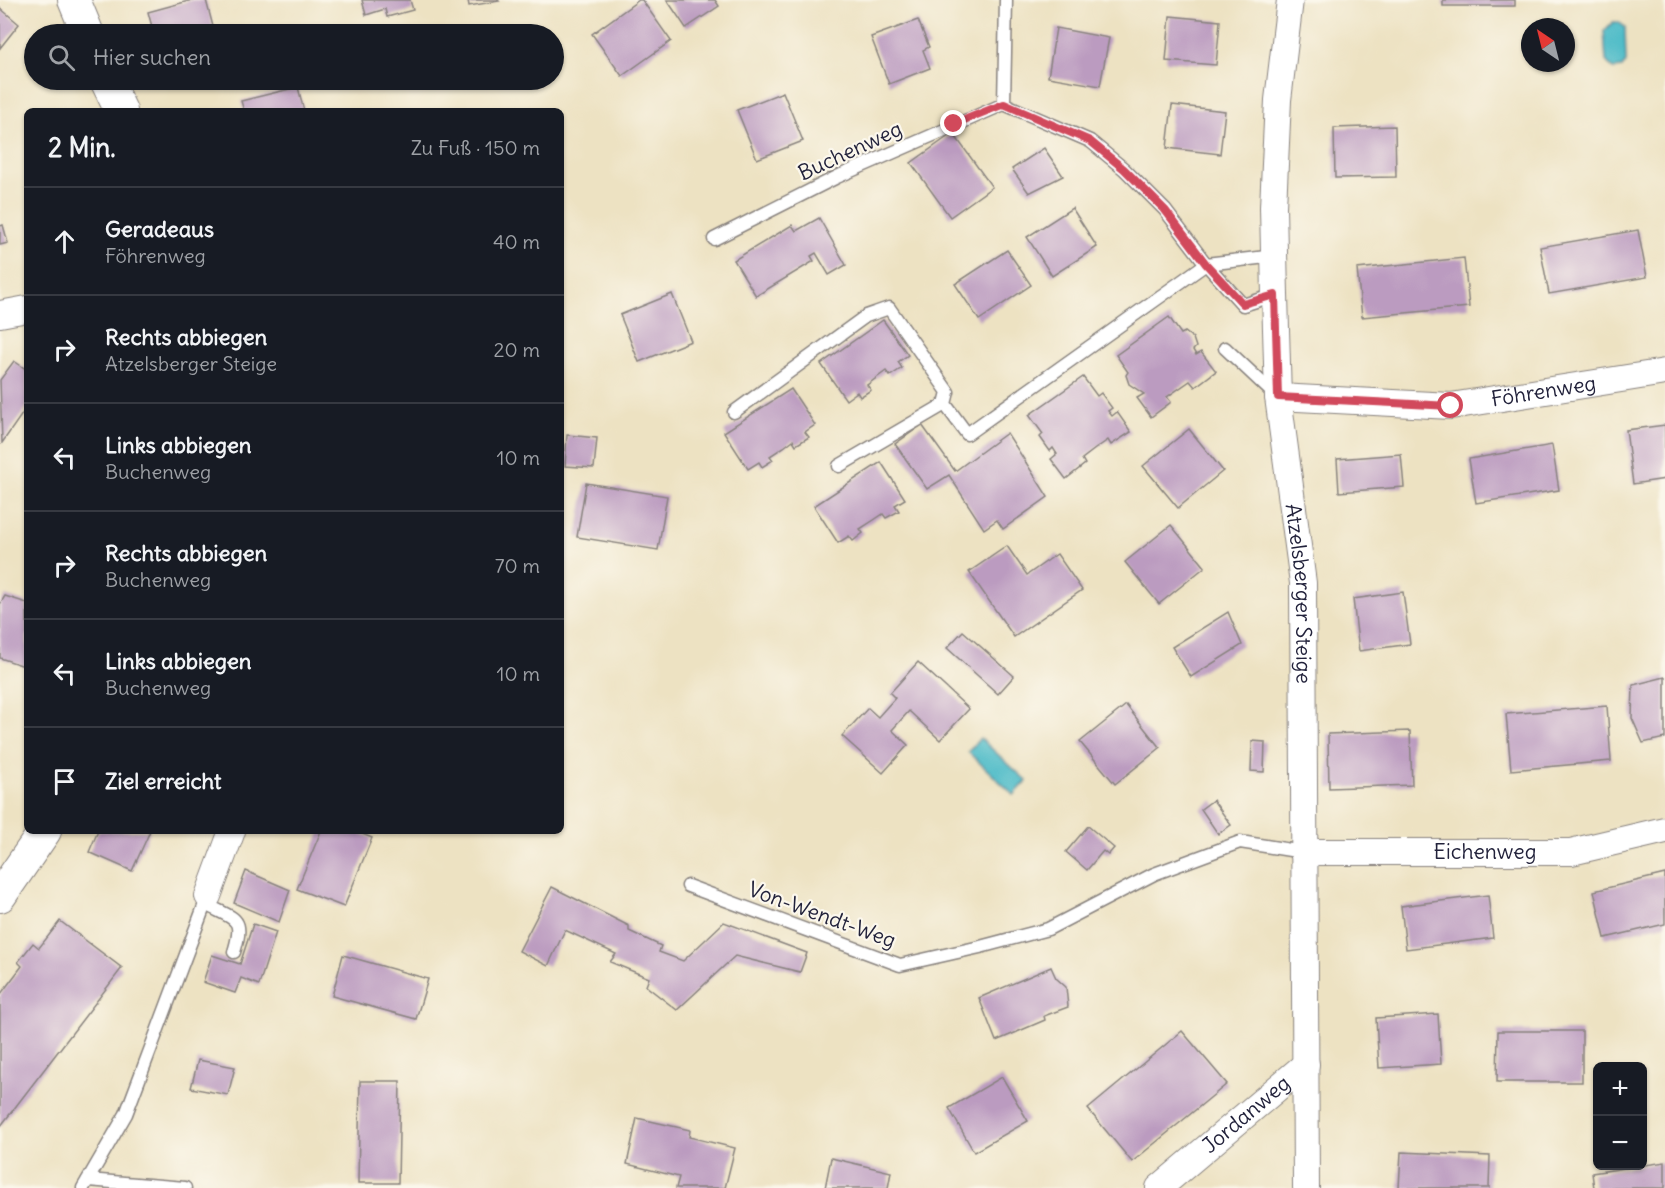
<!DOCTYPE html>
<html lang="de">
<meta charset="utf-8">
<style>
:root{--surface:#171b24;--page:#20242c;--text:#f1f3f6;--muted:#9ea1a6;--line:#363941}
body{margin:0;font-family:Delius,sans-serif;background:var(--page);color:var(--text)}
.controls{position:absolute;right:18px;bottom:18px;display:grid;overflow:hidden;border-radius:9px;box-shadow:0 2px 4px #0004}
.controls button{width:54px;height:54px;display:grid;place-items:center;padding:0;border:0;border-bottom:2px solid var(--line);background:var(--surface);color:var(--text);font:30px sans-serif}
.compass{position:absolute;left:1521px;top:18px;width:54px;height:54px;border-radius:50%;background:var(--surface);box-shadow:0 2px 4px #0004;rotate:325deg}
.stop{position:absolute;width:18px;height:18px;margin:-14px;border:4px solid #d1495b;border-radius:50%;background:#fff}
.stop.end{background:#d1495b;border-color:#fff;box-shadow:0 2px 6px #0008}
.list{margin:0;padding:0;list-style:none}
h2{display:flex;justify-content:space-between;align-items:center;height:78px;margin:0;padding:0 24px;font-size:26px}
h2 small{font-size:20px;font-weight:400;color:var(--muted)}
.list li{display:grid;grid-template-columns:39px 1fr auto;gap:18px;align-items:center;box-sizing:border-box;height:108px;padding:0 24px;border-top:2px solid var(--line)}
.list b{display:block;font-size:22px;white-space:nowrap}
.list p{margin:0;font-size:20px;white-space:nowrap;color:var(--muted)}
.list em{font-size:20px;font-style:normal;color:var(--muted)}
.icon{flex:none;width:33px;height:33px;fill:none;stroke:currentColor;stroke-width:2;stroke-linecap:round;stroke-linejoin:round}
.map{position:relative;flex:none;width:1665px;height:1188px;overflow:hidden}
.search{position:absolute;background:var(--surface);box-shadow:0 2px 4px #0004;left:24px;top:24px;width:540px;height:66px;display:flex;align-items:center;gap:15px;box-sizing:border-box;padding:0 21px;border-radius:33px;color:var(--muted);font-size:22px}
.panel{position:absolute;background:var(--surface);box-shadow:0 2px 4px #0004;left:24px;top:108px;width:540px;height:726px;border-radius:9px}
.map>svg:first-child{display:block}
.water{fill:#4fbcc8;stroke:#386f82;stroke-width:1.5}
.building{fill:#bb9bc0}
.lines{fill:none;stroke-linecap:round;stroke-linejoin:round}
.service-casing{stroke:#88827e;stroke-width:15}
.minor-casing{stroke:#88827e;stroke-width:28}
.tertiary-casing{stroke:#88827e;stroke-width:34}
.service{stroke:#fff;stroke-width:12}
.minor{stroke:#fff;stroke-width:26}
.tertiary{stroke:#fff;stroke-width:32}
.route{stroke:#d1495b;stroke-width:8}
.labels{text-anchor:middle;stroke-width:4.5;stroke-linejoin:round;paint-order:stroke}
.street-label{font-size:21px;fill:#22223b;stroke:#fbf7ec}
</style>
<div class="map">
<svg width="1665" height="1188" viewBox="0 0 1665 1188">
<rect width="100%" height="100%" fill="#fbf7ec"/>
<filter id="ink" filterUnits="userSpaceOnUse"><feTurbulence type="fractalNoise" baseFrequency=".0167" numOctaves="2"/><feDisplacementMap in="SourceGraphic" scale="12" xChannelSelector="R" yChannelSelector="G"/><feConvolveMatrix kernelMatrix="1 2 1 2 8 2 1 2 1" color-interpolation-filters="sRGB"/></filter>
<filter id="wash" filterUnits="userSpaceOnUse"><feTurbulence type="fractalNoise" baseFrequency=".008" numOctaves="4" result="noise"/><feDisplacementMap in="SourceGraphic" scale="24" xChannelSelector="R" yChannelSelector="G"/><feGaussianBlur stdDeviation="1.35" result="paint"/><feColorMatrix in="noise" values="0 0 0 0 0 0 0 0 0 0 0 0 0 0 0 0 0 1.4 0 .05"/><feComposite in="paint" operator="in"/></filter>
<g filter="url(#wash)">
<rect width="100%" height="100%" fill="#ede2c2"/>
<g class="water">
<path d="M1613 22H1618L1625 27 1626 62 1622 68 1613 69 1606 61 1604 31Z"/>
<path d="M980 738 1027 781 1014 795 968 752Z"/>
</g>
<g id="blocks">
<g class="building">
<path d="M192 0H206L215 34H154L148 12Z"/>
<path d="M362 0H410L413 10 387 17 385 9 366 15Z"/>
<path d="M468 0H498L499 1 469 6Z"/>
<path d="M639 0H642L671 41 622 76 592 34Z"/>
<path d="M667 0H715L719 6 686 28Z"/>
<rect x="1443" y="0" width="72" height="6"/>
<path d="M0 8 19 24 0 48Z"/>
<path d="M1170 16 1220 21 1216 65 1166 61Z"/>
<path d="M918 20 929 47 923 50 930 68 889 84 871 37Z"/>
<path d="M1056 28 1109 38 1100 86 1048 77Z"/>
<path d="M298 87 304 111H244L241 101Z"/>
<path d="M783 92 803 141 757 159 737 110Z"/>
<path d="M1172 105 1225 111 1220 154 1167 148Z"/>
<path d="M1395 126 1396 177 1335 178 1334 128Z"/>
<path d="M953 133 992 187 950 217 911 163Z"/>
<path d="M1044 148 1063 176 1029 193 1012 169Z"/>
<path d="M1072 208 1097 247 1052 276 1027 237Z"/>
<path d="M819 218 846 265 829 275 816 253 811 256 814 261 756 296 734 260 792 225 796 231Z"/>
<path d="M3 225 8 243 0 245V226Z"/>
<path d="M1638 230 1647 277 1549 294 1540 247Z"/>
<path d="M1007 250 1031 285 979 320 955 284Z"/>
<path d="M1464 258 1469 307 1362 317 1357 269Z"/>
<path d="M672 294 691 341 639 362 620 315Z"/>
<path d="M1169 317 1181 334 1185 332 1193 338 1196 347 1193 350 1196 355 1201 352 1216 371 1195 387 1190 381 1167 397 1171 402 1151 417 1137 398 1144 394 1129 384 1126 375 1128 372 1116 355Z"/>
<path d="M883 320 908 355 898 362 902 368 890 376 886 371 867 385 871 390 860 397 857 392 846 400 821 364Z"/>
<path d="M14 361 27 370V407L2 443 0 380Z"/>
<path d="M1083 377 1097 396 1101 393 1112 408 1108 411 1112 416 1117 412 1131 432 1111 445 1108 440 1095 449 1082 459 1085 464 1066 479 1051 459 1057 454 1053 448 1050 451 1040 437 1043 434 1029 415Z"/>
<path d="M791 389 815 425 805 432 809 437 796 445 793 440 784 447 770 456 773 460 762 467 759 462 748 469 724 432Z"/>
<path d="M922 425 955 471 1007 433 1048 497 1003 529 997 520 984 529 949 475 927 489 895 444Z"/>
<path d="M1665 425V479L1633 484 1626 430Z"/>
<path d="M1189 429 1223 471 1178 508 1143 466Z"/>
<path d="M567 435 597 438 594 468 565 466Z"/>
<path d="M1552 445 1559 490 1476 503 1469 459Z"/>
<path d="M1401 454 1404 487 1339 492 1337 459Z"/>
<path d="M881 462 905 499 895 505 899 511 886 518 883 514 874 520 860 529 863 533 853 541 849 536 838 543 814 506Z"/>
<path d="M586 483 667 496 658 550 577 537Z"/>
<path d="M1171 525 1205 567 1159 604 1125 562Z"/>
<path d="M1007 546 1027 575 1057 554 1082 590 1014 637 969 572Z"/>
<path d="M1403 592 1410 644 1359 651 1353 599Z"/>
<path d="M5 596 27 603V667L0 658V604Z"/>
<path d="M1228 612 1242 645 1191 677 1172 647Z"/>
<path d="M963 631 1014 676 998 694 947 648Z"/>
<path d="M918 662 969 709 940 740 909 711 892 730 908 745 883 773 842 736 868 708 878 717 895 698 890 693Z"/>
<path d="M1665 677V738L1643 743 1632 718 1633 685Z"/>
<path d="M1126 705 1160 748 1115 784 1080 742Z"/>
<path d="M1607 706 1611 761 1511 770 1506 714Z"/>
<path d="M1410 731 1412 785 1329 788 1328 734Z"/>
<path d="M1252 741 1265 742 1264 772 1251 771Z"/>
<path d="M1213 800 1231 825 1218 834 1201 809Z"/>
<path d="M1088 826 1114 848 1108 855 1103 851 1087 870 1066 852Z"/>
<path d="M98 831H150L132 871 89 852Z"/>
<path d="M321 831H355L372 838 344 907 297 889Z"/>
<path d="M246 871 290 890 279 922 234 903Z"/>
<path d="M1665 874V924L1605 938 1594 891Z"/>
<path d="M552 887 629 926V931L661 946 659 952 683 961 724 922 807 953 800 972 735 956 677 1010 646 986 649 978 610 962 616 954 565 930 548 966 519 951Z"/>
<path d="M1488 895 1493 938 1406 949 1401 906Z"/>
<path d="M60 921 122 968 0 1127V995L22 966 18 962 33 943 39 948Z"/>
<path d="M253 924 276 932 259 985 241 978 235 993 203 982 212 955 240 964Z"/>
<path d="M343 955 428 979 416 1019 332 996Z"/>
<path d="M1051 967 1056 978 1066 987 1068 1007 1044 1016 1045 1020 996 1041 979 998Z"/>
<path d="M1438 1014 1441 1064 1379 1068 1376 1018Z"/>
<path d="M1182 1031 1227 1084 1132 1162 1088 1109Z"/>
<path d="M1498 1031H1582V1082H1497Z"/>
<path d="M198 1060 235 1067 228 1095 191 1088Z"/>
<path d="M1002 1077 1028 1121 974 1152 949 1108Z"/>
<path d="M360 1081H400L398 1183H358Z"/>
<path d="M637 1118 690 1130 689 1137 735 1148 725 1188H676L679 1177 627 1164Z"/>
<path d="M1401 1152 1490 1156 1489 1188H1399Z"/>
<path d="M831 1158 891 1172 888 1188H825Z"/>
<path d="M1665 1162V1188H1594L1592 1173Z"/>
</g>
</g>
</g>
<g filter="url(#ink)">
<use href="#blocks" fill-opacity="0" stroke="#88827e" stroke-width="1.5"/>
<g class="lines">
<defs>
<g id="service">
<path d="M1006 0 1004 104 1090 141 1124 169 1165 210 1206 264 1243 305 1275 295"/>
<path d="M714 239 837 177 1004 104"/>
<path d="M1225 348 1277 397"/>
<path d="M734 412 866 316 889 308 948 392 945 404 967 434 1206 264 1275 256"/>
<path d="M839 466 945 404"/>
<path d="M688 886 900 965 980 947 1048 929 1154 874 1240 842 1303 852"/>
<path d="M205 904C235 920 245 916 234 952"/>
<path d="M88 1180 185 1188"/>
<path d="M83 1188 126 1114 208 896"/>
</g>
<g id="minor">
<path id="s1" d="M1290 0 1278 100 1273 207 1275 295 1278 397 1303 583 1306 1188"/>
<path d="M0 314 27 309"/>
<path id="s2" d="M1278 397 1451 406 1665 372"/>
<path id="s3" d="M1303 852H1571L1665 830"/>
<path d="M208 896 232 831"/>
<path id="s4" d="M1159 1188 1306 1064"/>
</g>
<g id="tertiary">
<path d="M74 0 88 34"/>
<path d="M106 80 121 111"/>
<path d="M0 896 45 831"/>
</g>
</defs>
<use href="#service" class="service-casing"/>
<use href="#minor" class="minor-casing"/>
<use href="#tertiary" class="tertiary-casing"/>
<use href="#service" class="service"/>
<use href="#minor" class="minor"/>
<use href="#tertiary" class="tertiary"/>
</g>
</g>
<g class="lines" filter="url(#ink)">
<path class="route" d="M954 124 1004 104 1090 141 1124 169 1165 210 1206 264 1243 304 1275 295 1278 397 1451 406"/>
</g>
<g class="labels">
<g class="street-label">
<text transform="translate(850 151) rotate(-25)" y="7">Buchenweg</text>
<text dy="7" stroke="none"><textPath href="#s2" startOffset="267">Föhrenweg</textPath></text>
<text dy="7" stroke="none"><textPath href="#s1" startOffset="596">Atzelsberger Steige</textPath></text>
<text dy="7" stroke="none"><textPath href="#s3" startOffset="182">Eichenweg</textPath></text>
<text transform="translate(822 915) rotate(20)" y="7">Von-Wendt-Weg</text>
<text dy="7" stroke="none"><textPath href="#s4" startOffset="114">Jordanweg</textPath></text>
</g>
</g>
</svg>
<div class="controls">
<button>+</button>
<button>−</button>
</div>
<svg class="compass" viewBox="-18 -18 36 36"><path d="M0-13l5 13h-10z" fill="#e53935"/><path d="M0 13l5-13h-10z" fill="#9ea1a6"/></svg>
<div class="stop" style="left:1451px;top:406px"></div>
<div class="stop end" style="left:954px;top:124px"></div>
<div class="search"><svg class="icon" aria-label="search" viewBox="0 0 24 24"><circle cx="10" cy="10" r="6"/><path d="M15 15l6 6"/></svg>Hier suchen</div>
<section class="panel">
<h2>2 Min.<small>Zu Fuß · 150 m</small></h2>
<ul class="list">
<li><svg class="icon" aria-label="ahead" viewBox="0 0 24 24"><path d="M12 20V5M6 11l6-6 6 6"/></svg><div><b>Geradeaus</b><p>Föhrenweg</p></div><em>40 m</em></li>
<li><svg class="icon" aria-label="right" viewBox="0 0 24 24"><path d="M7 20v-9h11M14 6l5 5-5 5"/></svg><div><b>Rechts abbiegen</b><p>Atzelsberger Steige</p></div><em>20 m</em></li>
<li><svg class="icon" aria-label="left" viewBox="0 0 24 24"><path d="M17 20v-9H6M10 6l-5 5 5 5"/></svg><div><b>Links abbiegen</b><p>Buchenweg</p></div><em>10 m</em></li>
<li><svg class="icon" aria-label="right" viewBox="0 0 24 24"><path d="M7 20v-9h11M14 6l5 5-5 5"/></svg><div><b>Rechts abbiegen</b><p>Buchenweg</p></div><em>70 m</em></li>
<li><svg class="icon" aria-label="left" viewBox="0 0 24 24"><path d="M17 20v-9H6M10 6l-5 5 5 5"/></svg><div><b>Links abbiegen</b><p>Buchenweg</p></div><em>10 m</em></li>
<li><svg class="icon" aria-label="arrive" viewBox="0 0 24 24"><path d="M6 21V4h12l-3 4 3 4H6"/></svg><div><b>Ziel erreicht</b></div></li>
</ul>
</section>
</div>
